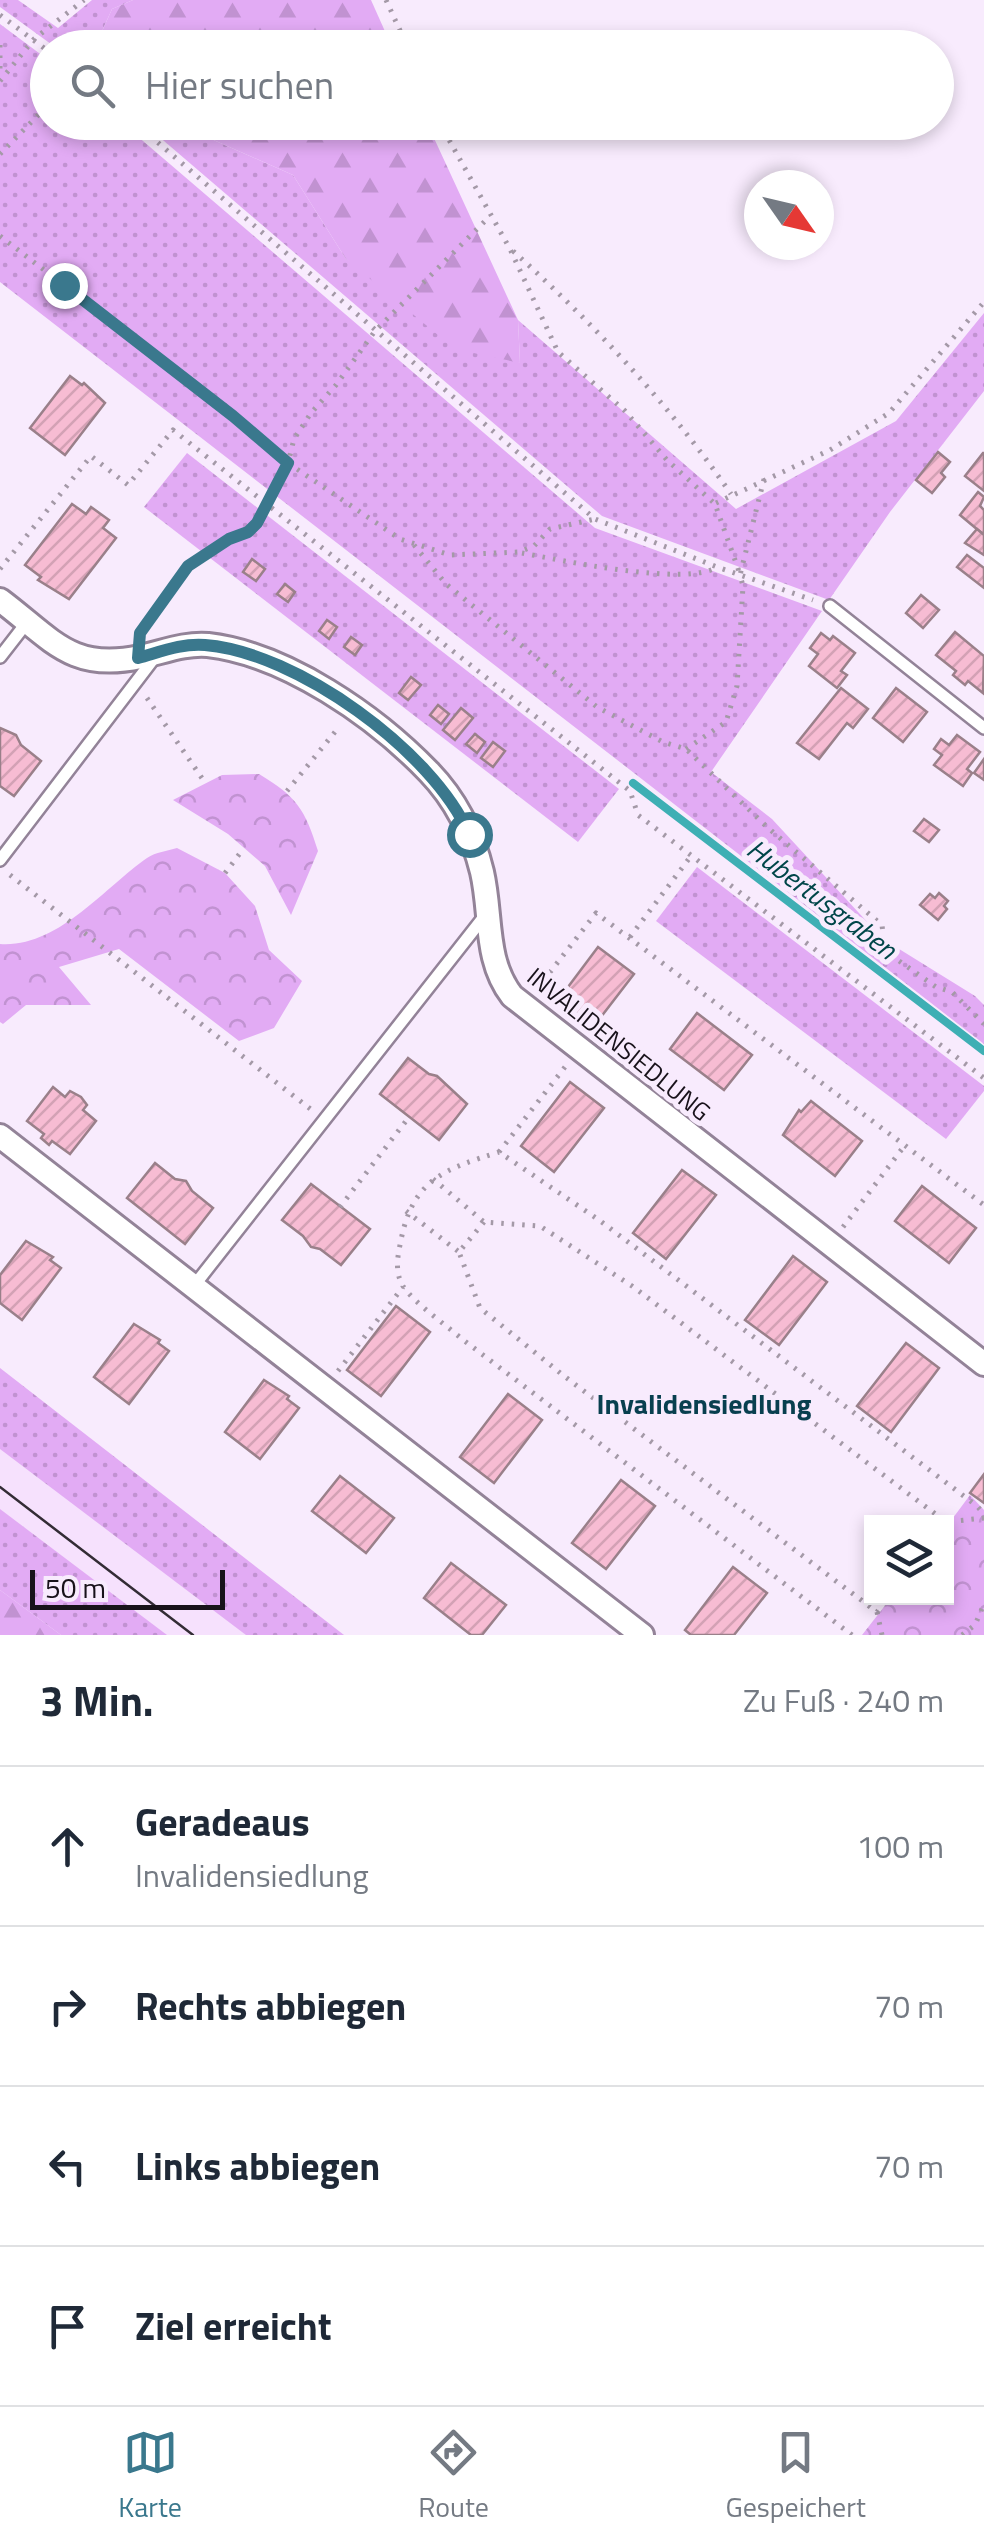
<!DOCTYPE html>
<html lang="de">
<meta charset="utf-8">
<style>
:root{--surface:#fff;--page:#f2f2f3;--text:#1f2937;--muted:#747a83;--line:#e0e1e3;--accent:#3a788d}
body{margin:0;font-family:"Titillium Web",sans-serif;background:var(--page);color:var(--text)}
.controls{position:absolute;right:30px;bottom:30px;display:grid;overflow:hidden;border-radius:0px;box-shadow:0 5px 15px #0003}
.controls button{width:90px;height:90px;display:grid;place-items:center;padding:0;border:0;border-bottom:2px solid var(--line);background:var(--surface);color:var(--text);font:50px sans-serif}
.compass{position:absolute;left:744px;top:170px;width:90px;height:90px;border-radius:50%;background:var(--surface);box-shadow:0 5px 15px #0003;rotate:124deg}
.scale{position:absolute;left:30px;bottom:25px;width:195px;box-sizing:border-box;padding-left:10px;border:5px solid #18121a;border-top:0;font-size:28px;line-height:35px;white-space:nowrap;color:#18121a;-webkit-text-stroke:8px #f8ebfd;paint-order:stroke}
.stop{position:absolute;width:30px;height:30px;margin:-22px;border:8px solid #3a788d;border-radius:50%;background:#fff}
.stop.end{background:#3a788d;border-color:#fff;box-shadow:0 2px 10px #0008}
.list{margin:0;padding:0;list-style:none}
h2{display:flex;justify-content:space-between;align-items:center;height:130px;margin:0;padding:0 40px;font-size:42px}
h2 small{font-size:32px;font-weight:400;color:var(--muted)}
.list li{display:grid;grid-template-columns:65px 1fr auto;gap:30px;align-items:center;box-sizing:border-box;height:160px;padding:0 40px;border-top:2px solid var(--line)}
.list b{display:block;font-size:38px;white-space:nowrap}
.list p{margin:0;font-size:32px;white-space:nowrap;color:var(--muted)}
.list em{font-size:32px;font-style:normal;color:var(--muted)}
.icon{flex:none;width:55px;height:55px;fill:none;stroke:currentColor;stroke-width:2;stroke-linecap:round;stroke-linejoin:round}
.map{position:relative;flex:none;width:984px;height:1635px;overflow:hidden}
.search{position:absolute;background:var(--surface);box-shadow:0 5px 15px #0003;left:30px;right:30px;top:30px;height:110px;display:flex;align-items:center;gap:25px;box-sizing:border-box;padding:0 35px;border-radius:55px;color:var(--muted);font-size:38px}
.sheet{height:770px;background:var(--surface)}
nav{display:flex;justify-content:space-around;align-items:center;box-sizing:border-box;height:140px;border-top:2px solid var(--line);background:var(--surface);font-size:28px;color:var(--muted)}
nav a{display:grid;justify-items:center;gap:5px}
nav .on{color:var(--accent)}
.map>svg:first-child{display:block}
.built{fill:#f6e1fd}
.grass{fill:url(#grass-dots)}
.forest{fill:url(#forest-firs)}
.park{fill:url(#park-crowns)}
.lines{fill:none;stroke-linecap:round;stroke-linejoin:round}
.stream{stroke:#3eafb4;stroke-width:8}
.building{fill:url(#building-hatch);stroke:#9a808a;stroke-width:2.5}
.lane-casing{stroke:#938398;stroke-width:16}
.street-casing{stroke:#938398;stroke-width:28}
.path{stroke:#a499a7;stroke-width:5;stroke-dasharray:2.5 8;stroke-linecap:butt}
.lane{stroke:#fff;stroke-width:11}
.street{stroke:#fff;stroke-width:22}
.tram{stroke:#332c35;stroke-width:2.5}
.route{stroke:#3a788d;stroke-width:12}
.labels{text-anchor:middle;stroke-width:10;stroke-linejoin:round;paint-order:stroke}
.street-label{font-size:25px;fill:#18121a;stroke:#f8ebfd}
.water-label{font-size:28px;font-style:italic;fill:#004649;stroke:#f8ebfd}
.neighbourhood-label{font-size:28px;font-weight:bold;fill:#083f4f;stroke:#f8ebfd}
</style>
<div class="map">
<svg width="984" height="1635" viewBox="0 0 984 1635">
<defs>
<pattern id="grass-dots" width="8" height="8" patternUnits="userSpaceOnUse" patternTransform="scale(2.5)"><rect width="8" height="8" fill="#e2abf4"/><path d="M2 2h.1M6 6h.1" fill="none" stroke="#c192d1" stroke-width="1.8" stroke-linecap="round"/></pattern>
<pattern id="forest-firs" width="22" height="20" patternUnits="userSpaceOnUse" patternTransform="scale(2.5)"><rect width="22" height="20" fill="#e2abf4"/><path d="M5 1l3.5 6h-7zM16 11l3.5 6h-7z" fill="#c192d1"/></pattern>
<pattern id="park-crowns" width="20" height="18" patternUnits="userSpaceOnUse" patternTransform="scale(2.5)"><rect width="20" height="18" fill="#e2abf4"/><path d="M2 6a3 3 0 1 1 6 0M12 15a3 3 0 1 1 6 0" fill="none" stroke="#c192d1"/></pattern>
<pattern id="building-hatch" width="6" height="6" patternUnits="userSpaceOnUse" patternTransform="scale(2.5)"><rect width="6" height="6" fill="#f7bcd3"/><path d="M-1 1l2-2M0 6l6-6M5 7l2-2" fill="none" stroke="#d3a1b5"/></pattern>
</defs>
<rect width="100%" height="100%" fill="#f8ebfd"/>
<path class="built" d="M0 1368 344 1635H61L0 1590Z"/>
<g class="grass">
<path d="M0 0H18L58 28 92 0H133L112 9 95 47H55L0 7Z"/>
<path d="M0 24 47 59 48 122 122 123 595 528 822 611 711 772 772 819 883 939 975 996 984 1005V1044L0 282Z"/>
<path d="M143 123H175L293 175 346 259 520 363 518 320 736 509 896 421 984 313V391L890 512 829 600 602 516Z"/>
<path d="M187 453 619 789 578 842 144 507Z"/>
<path d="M697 867 984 1086V1091L946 1139 656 921Z"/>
<path d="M0 1368 344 1635H246L0 1449Z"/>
<path d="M0 1509 167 1635H61L0 1590Z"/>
</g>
<g class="forest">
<path d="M133 0H371L392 47H95L112 9Z"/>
<path d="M175 123H427L518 320 520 363 455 349 346 259 293 175Z"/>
<path d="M0 1590 61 1635H0Z"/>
</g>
<g class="park">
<path d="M259 774C297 797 305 809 318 851L291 915 265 866 228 834 173 800 222 775Z"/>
<path d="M177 848 225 873 255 906 269 950 302 981 274 1028 239 1041 119 949 59 967 91 1005H26L3 1024 0 1022V944C58 948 104 888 147 858 156 852 167 851 177 848Z"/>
<path d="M970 1495 984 1510V1635H862L891 1598H946L947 1526Z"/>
</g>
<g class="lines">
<path class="stream" d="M633 783 984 1051"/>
</g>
<g class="building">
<path d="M70 376 82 385 84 383 105 403 65 455 30 428Z"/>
<path d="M938 452 950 462 941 473 945 477 932 493 916 480Z"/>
<path d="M983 453H984V491L965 476Z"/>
<path d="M978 492 984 497 980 506 984 510V535L960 515Z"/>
<path d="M72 504 86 514 91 507 109 520 103 528 116 538 69 599 38 580 41 577 25 565Z"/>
<path d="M977 529 984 535V555L965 543Z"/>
<path d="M967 555 984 568V588L957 567Z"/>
<path d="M252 559 265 569 256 581 243 572Z"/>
<path d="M285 584 295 592 288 602 277 594Z"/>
<path d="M921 595 939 610 923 628 906 613Z"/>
<path d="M327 620 337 627 329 639 319 631Z"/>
<path d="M955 632 984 656 983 693 968 681 965 685 953 675 956 671 936 655Z"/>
<path d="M821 633 830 640 833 636 855 653 841 671 847 675 837 688 809 666 818 654 810 648Z"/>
<path d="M351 637 362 645 355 655 344 647Z"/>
<path d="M411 677 421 685 408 700 399 693Z"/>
<path d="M841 688 868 709 853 728 847 723 819 759 797 743Z"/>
<path d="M896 688 927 712 903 742 873 718Z"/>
<path d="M438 705 449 714 441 724 430 715Z"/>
<path d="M461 708 473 718 455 740 443 730Z"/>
<path d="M0 728 16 735 21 745 41 761 14 796 0 786Z"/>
<path d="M475 734 485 742 477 753 466 744Z"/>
<path d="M957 735 980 752 967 769 972 773 963 786 934 765 942 755 934 749 941 739 949 745Z"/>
<path d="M493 742 505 751 493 767 481 758Z"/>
<path d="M984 759V780L974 773Z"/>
<path d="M924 819 939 830 929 842 914 831Z"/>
<path d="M939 893 948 901 944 906 947 909 938 920 920 905 930 894 935 898Z"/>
<path d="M598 947 634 974 594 1026 559 999Z"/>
<path d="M697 1013 752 1055 724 1090 670 1049Z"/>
<path d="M408 1058 429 1074 437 1076 467 1104 439 1140 380 1094Z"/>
<path d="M570 1082 604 1108 554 1172 521 1146Z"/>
<path d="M53 1087 65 1097 70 1091 81 1097 87 1105 83 1110 96 1121 70 1154 52 1141 49 1145 41 1138 44 1134 27 1121Z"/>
<path d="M811 1101 862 1141 835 1176 783 1135 799 1110 801 1112Z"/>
<path d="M155 1163 175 1179 186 1181 192 1191 213 1208 185 1244 127 1198Z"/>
<path d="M682 1170 716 1195 666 1259 633 1233Z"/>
<path d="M311 1184 370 1229 341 1265 320 1249 311 1247 303 1236 282 1220Z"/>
<path d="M922 1186 976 1228 949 1263 895 1221Z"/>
<path d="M26 1241 53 1257 50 1260 61 1268 22 1320 0 1303V1275Z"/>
<path d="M793 1256 827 1282 779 1345 745 1320Z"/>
<path d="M396 1306 430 1332 381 1396 347 1370Z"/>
<path d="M134 1324 160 1340 158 1343 169 1351 129 1404 94 1377Z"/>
<path d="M906 1343 939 1368 891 1432 857 1406Z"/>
<path d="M264 1380 289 1396 287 1399 299 1408 260 1459 225 1432Z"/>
<path d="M508 1394 542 1420 494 1483 460 1457Z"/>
<path d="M984 1474V1503L970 1493Z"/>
<path d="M340 1476 394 1518 366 1553 312 1511Z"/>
<path d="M621 1480 655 1506 606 1569 572 1543Z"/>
<path d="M451 1563 506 1605 482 1635H471L424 1598Z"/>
<path d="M733 1567 767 1593 734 1635H691L685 1630Z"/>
</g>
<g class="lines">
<defs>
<g id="lane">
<path d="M830 606 984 728"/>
<path d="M0 657 28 621"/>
<path d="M0 860 155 657"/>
<path d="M193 1287 487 913"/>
</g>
<g id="street">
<path d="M0 600C52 639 71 672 140 657 163 652 185 643 208 645 286 654 375 716 429 772 456 800 473 835 482 872 492 915 484 960 512 996L984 1364"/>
<path d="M0 1136 642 1635"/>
</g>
</defs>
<use href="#lane" class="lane-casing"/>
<use href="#street" class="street-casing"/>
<g class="path">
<path d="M386 0 408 48"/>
<path d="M0 15 48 51"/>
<path d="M0 45V70"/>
<path d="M0 81 34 39 84 0"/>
<path d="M134 122 595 519 717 567 813 600"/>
<path d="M439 122 510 249 558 352 625 411 667 460 715 504 740 574"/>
<path d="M0 154 48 105"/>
<path d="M0 236 233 416 288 463 400 539 450 555 519 552 534 546 550 529 595 519"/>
<path d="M513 251C595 325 668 403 731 494"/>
<path d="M716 503 830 450 889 413 984 302"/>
<path d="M414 545 446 584 597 707 663 742 686 749 767 827 882 925 885 951 936 987 952 992 984 1024"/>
<path d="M522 553C560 560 686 587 717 567"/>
<path d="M0 569 91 456 128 485 173 430 630 791 638 815 984 1078"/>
<path d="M139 635 188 567 229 539 248 532 257 523 288 463 294 439 311 413 336 385 375 331 490 216"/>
<path d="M147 698 206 784"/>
<path d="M686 749 726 722 737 686 743 586 740 575 764 479"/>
<path d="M287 791 339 727"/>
<path d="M225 873 244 848"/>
<path d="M10 875 313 1111"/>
<path d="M630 937 691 856"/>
<path d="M537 989 596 913 984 1205"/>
<path d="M499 1152 565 1067"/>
<path d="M433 1179 484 1222 540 1226 632 1286 946 1522 984 1518"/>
<path d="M340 1207 409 1117"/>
<path d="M406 1211 459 1252"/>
<path d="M484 1222 459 1252 480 1308 564 1376 877 1612 888 1598"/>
<path d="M843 1227 905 1145"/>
<path d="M338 1371 403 1287"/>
<path d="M877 1612 882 1635"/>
<path d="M852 1635 462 1339C446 1325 413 1302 403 1286 394 1271 398 1255 401 1240 413 1179 445 1169 499 1152L599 1220 977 1506 984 1514"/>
<path d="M962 1635 975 1625 984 1604"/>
</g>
<use href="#lane" class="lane"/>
<use href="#street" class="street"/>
<path class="tram" d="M0 1487 193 1635"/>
</g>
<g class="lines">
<path class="route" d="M64 285 233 416 288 463 257 523 248 532 229 539 188 566 140 633 138 658C160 652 182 643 205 645 296 652 433 751 469 834"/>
</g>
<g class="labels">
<g class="street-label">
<text transform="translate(619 1044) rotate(39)" y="9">INVALIDENSIEDLUNG</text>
</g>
<g class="water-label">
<text transform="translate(822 899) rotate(37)" y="10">Hubertusgraben</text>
</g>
<g class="neighbourhood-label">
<text x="704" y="1414">Invalidensiedlung</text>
</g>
</g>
</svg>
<div class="controls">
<button><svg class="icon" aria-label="layers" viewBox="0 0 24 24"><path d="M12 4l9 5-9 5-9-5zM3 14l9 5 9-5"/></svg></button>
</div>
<svg class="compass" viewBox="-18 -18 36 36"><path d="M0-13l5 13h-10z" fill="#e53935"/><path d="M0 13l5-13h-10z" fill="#747a83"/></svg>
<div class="scale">50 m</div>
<div class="stop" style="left:469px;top:834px"></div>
<div class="stop end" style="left:64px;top:285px"></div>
<div class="search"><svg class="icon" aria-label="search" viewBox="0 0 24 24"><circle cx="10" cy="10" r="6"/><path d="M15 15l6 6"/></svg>Hier suchen</div>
</div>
<section class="sheet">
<h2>3 Min.<small>Zu Fuß · 240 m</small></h2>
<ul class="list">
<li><svg class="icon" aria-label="ahead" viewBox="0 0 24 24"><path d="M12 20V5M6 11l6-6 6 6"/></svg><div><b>Geradeaus</b><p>Invalidensiedlung</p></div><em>100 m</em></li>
<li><svg class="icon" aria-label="right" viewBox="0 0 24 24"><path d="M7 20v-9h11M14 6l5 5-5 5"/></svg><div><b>Rechts abbiegen</b></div><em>70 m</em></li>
<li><svg class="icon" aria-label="left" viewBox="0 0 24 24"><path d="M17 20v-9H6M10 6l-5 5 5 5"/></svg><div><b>Links abbiegen</b></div><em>70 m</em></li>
<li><svg class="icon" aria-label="arrive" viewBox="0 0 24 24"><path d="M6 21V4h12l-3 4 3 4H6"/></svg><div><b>Ziel erreicht</b></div></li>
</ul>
</section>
<nav>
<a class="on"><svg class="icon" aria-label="map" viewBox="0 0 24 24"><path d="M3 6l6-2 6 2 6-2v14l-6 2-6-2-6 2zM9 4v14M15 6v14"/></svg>Karte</a>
<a><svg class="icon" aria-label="directions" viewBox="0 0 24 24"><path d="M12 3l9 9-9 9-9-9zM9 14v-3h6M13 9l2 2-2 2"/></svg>Route</a>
<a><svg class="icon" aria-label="saved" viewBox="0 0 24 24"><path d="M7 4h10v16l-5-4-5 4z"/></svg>Gespeichert</a>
</nav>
